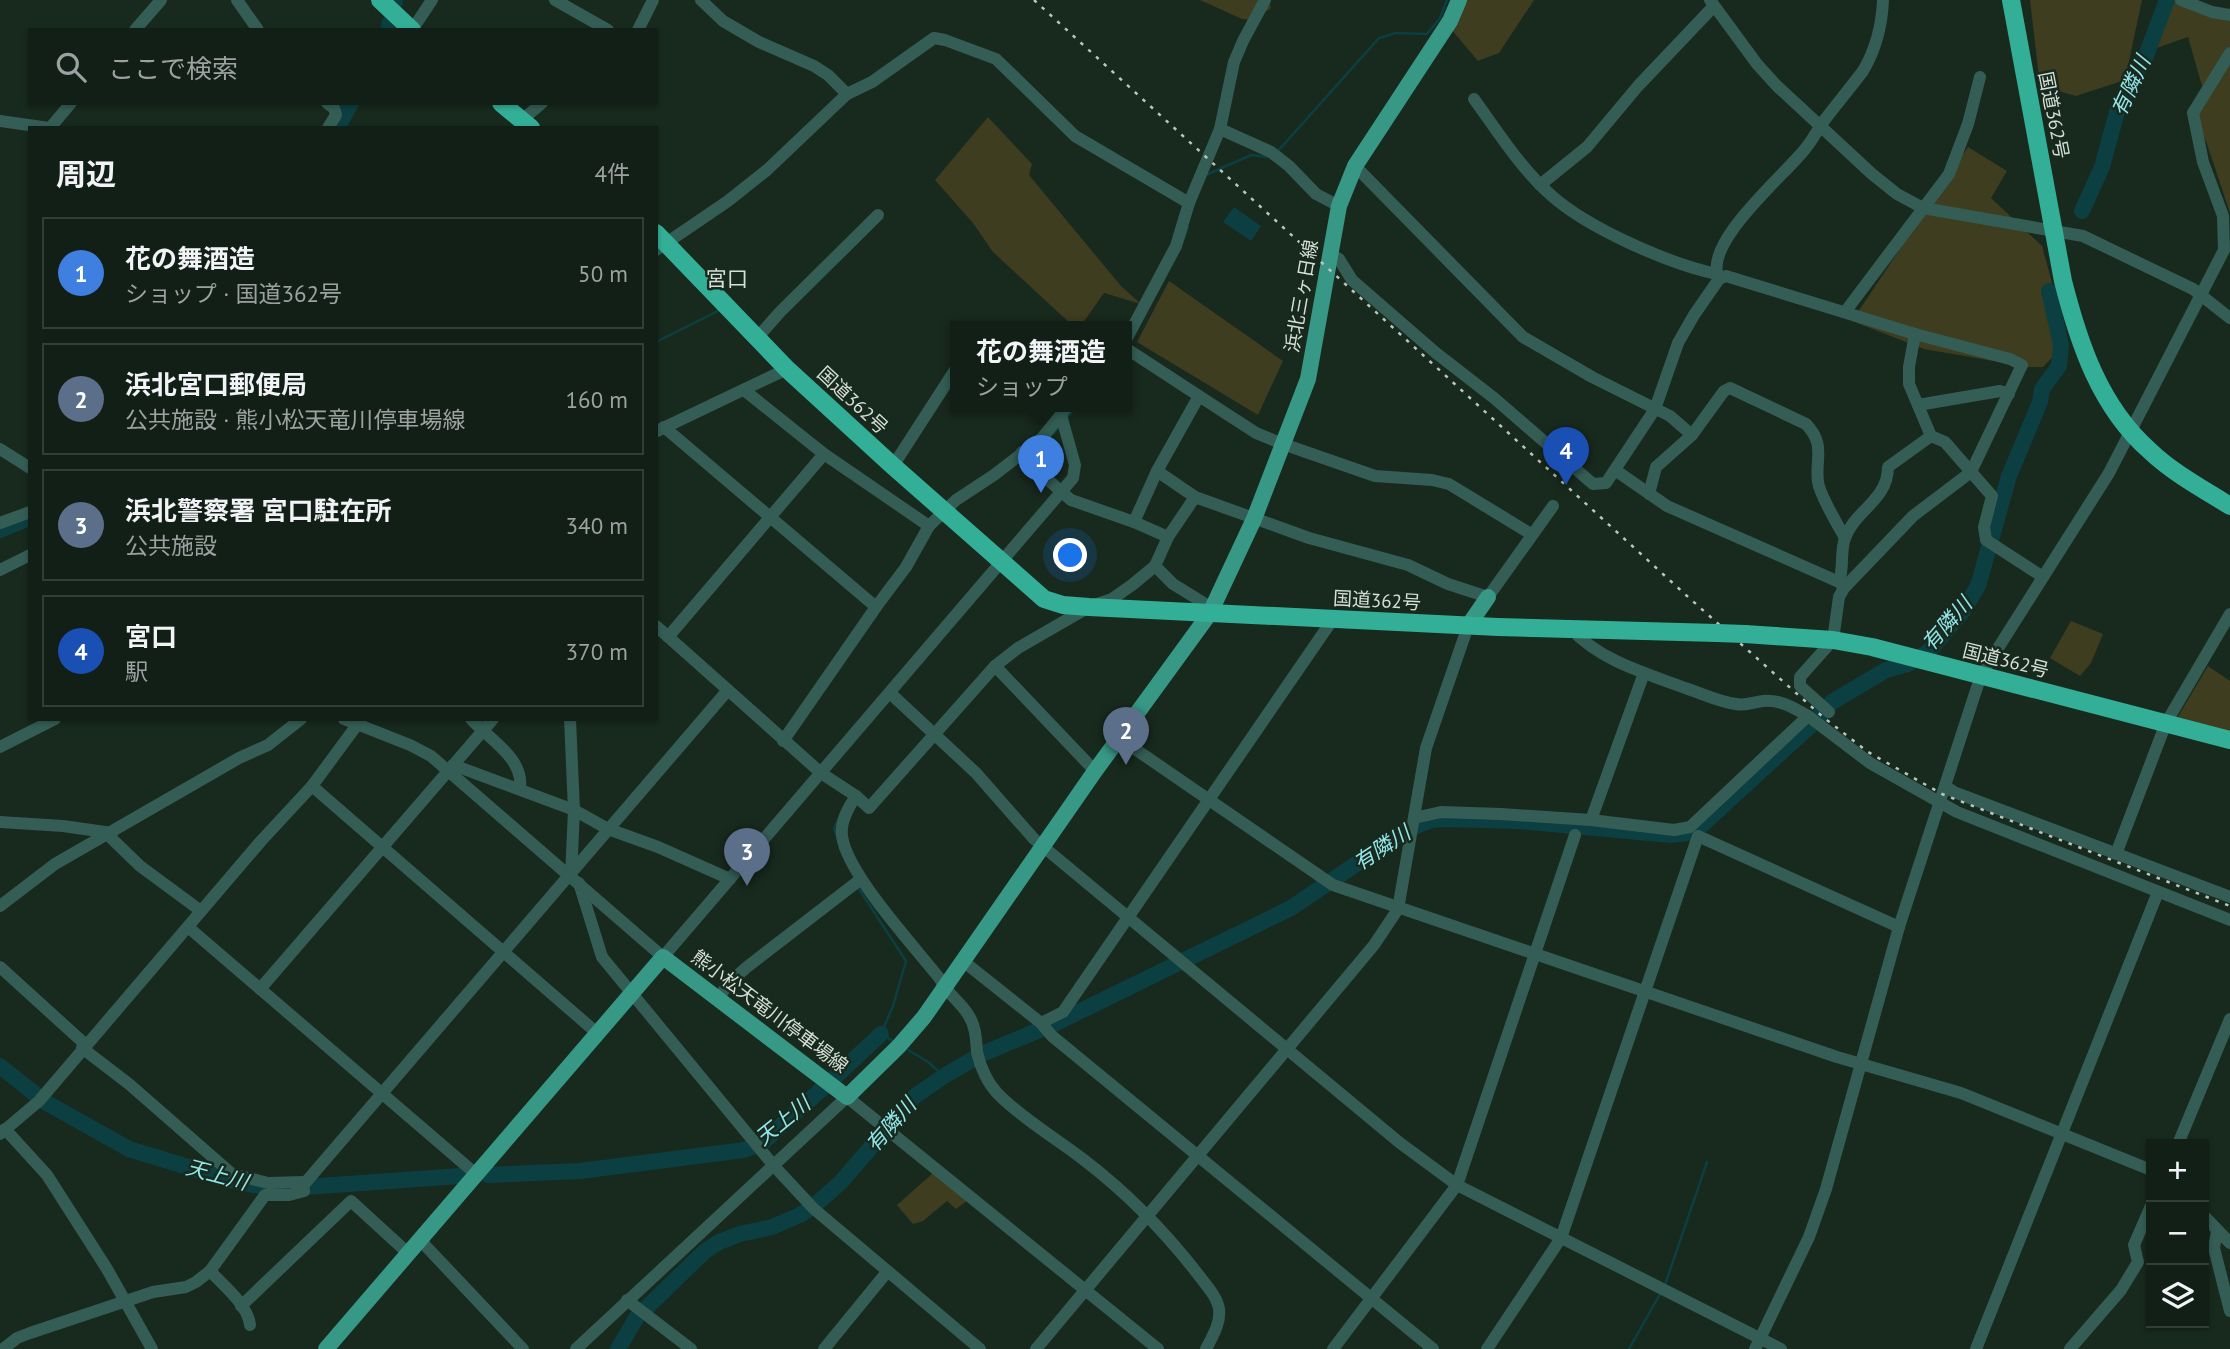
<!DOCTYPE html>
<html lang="ja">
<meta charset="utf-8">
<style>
:root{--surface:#121f16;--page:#1b271f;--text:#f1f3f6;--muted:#9ca2a1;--line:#313d35;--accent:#d93025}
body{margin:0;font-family:"PT Sans","Noto Sans JP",sans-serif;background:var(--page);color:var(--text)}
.controls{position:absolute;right:21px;bottom:21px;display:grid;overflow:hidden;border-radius:0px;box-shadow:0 2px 5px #0004}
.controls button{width:63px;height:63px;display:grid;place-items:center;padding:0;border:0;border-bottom:2px solid var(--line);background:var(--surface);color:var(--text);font:35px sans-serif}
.you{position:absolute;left:1071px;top:556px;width:24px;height:24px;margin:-18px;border:5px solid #fff;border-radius:50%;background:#1a73e8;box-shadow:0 0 0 10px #1a73e833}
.badge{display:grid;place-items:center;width:46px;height:46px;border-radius:50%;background:var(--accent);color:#fff;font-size:23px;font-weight:700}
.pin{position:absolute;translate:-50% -58px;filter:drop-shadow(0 2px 4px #0008)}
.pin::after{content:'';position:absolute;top:37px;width:24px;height:21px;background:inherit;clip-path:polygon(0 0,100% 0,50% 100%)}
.popup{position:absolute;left:950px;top:321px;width:182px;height:91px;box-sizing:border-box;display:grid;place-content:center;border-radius:0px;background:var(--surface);filter:drop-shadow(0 2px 5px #0005);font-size:23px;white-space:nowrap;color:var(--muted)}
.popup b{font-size:26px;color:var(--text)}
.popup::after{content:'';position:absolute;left:50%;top:100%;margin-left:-14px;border:14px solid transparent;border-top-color:var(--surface)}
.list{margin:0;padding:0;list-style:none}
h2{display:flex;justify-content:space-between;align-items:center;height:91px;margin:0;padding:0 28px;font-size:30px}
h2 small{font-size:23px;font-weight:400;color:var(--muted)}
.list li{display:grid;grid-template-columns:46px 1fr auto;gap:21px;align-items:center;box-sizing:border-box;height:112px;margin:0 14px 14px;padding:0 14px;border:2px solid var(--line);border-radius:0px}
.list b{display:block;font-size:26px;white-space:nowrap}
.list p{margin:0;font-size:23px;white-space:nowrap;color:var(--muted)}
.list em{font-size:23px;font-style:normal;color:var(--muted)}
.icon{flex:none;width:38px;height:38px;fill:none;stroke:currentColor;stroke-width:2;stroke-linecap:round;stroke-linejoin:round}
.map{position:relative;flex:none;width:2230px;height:1349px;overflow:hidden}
.search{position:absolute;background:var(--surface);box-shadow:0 2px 5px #0004;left:28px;top:28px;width:630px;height:77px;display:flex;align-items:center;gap:18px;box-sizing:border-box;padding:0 24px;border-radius:0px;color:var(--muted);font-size:26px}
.panel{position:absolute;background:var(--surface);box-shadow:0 2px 5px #0004;left:28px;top:126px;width:630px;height:595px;border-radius:0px}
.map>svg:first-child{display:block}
.green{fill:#3e3d1f}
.water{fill:#0c3f42}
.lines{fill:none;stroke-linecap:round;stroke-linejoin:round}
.stream{stroke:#0c3f42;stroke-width:2.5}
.river{stroke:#0c3f42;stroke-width:16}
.minor{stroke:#345e55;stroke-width:12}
.major{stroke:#379885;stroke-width:16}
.highway{stroke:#34af97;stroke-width:18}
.rail{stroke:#bbc7be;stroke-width:2.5;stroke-dasharray:3.5 7;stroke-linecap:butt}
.highway-bridge{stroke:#34af97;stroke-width:18}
.labels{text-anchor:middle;stroke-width:5;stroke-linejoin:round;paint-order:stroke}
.street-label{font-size:19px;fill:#d4dfd7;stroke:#18291d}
.water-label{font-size:21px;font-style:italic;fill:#93e6eb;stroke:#18291d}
.neighbourhood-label{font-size:21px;fill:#d4dfd7;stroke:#18291d}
</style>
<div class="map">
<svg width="2230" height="1349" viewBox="0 0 2230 1349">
<rect width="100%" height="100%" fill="#18291d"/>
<g class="green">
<path d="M1200 0H1268L1271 8 1254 20 1242 19Z"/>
<path d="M1458 0H1534L1499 53 1478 61 1451 29Z"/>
<path d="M2030 0H2142L2125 80 2076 96 2040 86Z"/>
<path d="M2171 0H2190L2223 11 2230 8V54L2210 85 2202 86 2188 37 2148 51Z"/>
<path d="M2230 63V213L2207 144 2193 113Z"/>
<path d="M988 117 1032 164 1029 175 1121 286 1141 304 1104 293 1080 327H1074L993 252 973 223 935 180Z"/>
<path d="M1968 147 2007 171 1991 198 2042 246 2056 297 2064 345 2043 367H2028L1924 349 1852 321Z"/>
<path d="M1169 281 1283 361 1258 415 1137 342Z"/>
<path d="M2071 621 2103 634 2091 663 2080 676 2050 658Z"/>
<path d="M2208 666 2230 681V733L2176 720Z"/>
<path d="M933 1173 968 1200 956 1209 947 1201 923 1221 913 1224 897 1205Z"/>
</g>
<path class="water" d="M1234 207 1261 226 1251 241 1223 222Z"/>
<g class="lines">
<g class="stream">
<path d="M1277 152 1379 38 1396 33 1427 34 1440 18 1447 0"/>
<path d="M1206 175 1251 155 1268 157"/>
<path d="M1183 241 1188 227"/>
<path d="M656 342 718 311"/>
<path d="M1067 418 1076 407"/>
<path d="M1031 454 1059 428"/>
<path d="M836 834 834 828 838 820"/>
<path d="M857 886 906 961 893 1006 881 1034 893 1041"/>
<path d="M908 1050 928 1062 944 1076"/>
<path d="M1665 1285 1707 1162"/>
<path d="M1629 1349 1660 1294"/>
</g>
<g class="river">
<path d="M393 0 395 2"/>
<path d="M388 30 390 22"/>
<path d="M337 128 351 103"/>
<path d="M2082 211 2102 167 2118 108 2145 58 2167 0"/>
<path d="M0 530 24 520"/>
<path d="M0 1066 45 1102 129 1149 237 1182 277 1189 460 1176"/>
<path d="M835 1077 881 1034"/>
<path d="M488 1175 580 1171 744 1150 762 1143 825 1086"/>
<path d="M618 1349 637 1317 705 1251 719 1242 740 1234 772 1227 800 1215 815 1205 841 1182 915 1096 944 1076 982 1054 1056 1023 1291 908 1405 831 1431 820 1446 819 1518 821 1671 835 1687 833 1703 824 1810 726 1832 702 1886 670 1908 664 1929 651 1962 612 1978 586 2009 476 2040 402 2042 389 2059 366 2061 345 2049 291"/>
</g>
<g class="minor">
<path d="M237 0 258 30"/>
<path d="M555 0 608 30"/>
<path d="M701 0 723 21 759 42 814 66 828 75 847 94"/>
<path d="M1710 0 1757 64 1777 86 1872 174 1897 194 1923 208 2083 236 2193 289 2230 318"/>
<path d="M2181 0 2212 12 2230 15"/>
<path d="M135 30 161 0"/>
<path d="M412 30 432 0"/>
<path d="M638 30 653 0"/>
<path d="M1474 99C1498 132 1521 169 1552 196 1588 228 1669 264 1717 274"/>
<path d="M327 103 334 108 336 115 328 128"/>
<path d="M522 120 542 103"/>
<path d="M0 121 49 128"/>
<path d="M50 128 71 103"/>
<path d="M1220 129 1271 152 1289 166 1316 194 1339 206"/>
<path d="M1355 166 1523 337 1592 377 1670 416 1692 435"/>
<path d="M1540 185 1587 147 1638 86 1714 6"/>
<path d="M656 250 728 201 767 170 847 94 872 82 934 38 945 40 996 59 1075 136 1189 203"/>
<path d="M1330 254 1339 259 1352 280 1436 353 1494 398 1593 484 1606 483 1655 409 1678 343 1694 315 1719 279 1726 276 1915 334 2010 359 2022 365 1971 472 1913 516 1844 588 1839 597 1833 640 1800 677V686L1829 712"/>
<path d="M1719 279C1701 244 1785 175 1805 149 1812 141 1817 131 1823 122 1836 105 1850 88 1863 71 1876 49 1882 25 1883 0"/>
<path d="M1845 312 1949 174 1968 124 1980 77"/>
<path d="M1915 334 1909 367V384L1931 436 1945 442 1992 496 1984 527 1986 540 2043 577"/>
<path d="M757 338 780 312 878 215"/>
<path d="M1127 338 1176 246 1189 203 1220 129 1234 62 1243 41 1265 0"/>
<path d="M1127 349 1199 396 1157 471 1134 522"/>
<path d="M1199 396 1256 433 1283 444 1375 476 1432 480 1449 484 1531 534"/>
<path d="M1918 405 2000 391 2009 394"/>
<path d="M664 427 876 607"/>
<path d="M657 431 787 369"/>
<path d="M0 449 30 468"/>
<path d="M1022 452 1039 472 1071 500 1134 522 1168 537 1195 497 1309 538 1408 565 1448 584 1488 597 1553 506"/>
<path d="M824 454 929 526"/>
<path d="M893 466 955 370"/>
<path d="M1615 470 1667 506 1839 582 1844 588"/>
<path d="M1157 471 1195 497"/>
<path d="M1649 494 1656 467 1692 435 1724 391 1730 388 1806 424C1826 445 1815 458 1818 482 1820 496 1838 525 1845 538"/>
<path d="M0 523 30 512"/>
<path d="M1155 566 1173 584 1212 608"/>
<path d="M0 570 30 555"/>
<path d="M1839 582C1844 568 1840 552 1845 538 1855 510 1888 500 1888 467L1931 436"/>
<path d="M656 626 728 690"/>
<path d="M668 637 824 454 744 390"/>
<path d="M995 666 1095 771"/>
<path d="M890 693 976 773 1034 839 1400 1143 1457 1185 1781 1349"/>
<path d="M1808 716 1870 763 1957 812 2230 920"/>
<path d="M344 719 410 745 431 756 663 957 1073 478 1075 465 1061 415"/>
<path d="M471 719C489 739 524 758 520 788"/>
<path d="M570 719 574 810 571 875"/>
<path d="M1119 738 1333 885 1837 1057 1961 1093 2151 1170"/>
<path d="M783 741 876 607 906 567 929 526 956 500 994 475 1042 438 1067 407"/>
<path d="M0 747 55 719"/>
<path d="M453 765 574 810 608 829 658 847 730 879"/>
<path d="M312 786 597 1033"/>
<path d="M1945 786 1954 792 2230 897"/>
<path d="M856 796C848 808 840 822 842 836 847 874 914 946 940 979 947 994 961 1002 969 1016 976 1027 976 1040 977 1052 980 1067 988 1084 999 1095 1024 1120 1056 1138 1084 1160 1126 1192 1165 1232 1197 1273 1205 1284 1217 1296 1219 1309 1221 1323 1212 1337 1206 1349"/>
<path d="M1414 818 1441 812 1501 814 1591 820 1674 830 1690 827 1808 716C1794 708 1780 699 1763 701 1754 702 1746 706 1736 704 1719 702 1701 693 1685 688 1645 673 1601 661 1571 629"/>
<path d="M1591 820 1644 673"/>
<path d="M0 822 63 826 112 833"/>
<path d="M108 835 140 866 201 911"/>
<path d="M2116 854 2166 723 2230 614"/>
<path d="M579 883 602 957 774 1166 814 1209 980 1349"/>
<path d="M0 906 55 864 239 758 268 745 301 719"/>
<path d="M188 927 477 1175"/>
<path d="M963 961 1041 1023 1052 1036 1433 1349"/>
<path d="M0 967 86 1045"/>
<path d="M260 989 493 719"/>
<path d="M719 997 730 982 747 967 861 879"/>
<path d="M1041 1023 1063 1012 1333 619"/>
<path d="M82 1048 129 1084 232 1174 268 1183 303 1182"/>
<path d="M5 1129 47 1175 107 1269 152 1349"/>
<path d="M0 1134 39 1101 261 841 312 786 357 725"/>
<path d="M2178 1144 2230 1019"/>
<path d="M2204 1216 2230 1243"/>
<path d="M2217 1231 2214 1248 2230 1311"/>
<path d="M421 1241 523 1349"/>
<path d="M210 1271C224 1286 248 1305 250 1325"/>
<path d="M627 1300 691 1349"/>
<path d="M241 1306 351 1201 409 1254"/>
<path d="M3 1349 17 1338 30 1333 153 1292 186 1287 196 1282 210 1271 265 1195H289L304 1191 303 1182H306L728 690 821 773 856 796 869 808 995 666 1018 648 1089 607 1112 599 1132 585 1155 566 1168 537"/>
<path d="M576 1349 847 1097 1158 1349"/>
<path d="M824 1349 887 1272"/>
<path d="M1036 1349 1374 945 1398 909 1426 748 1468 626"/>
<path d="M1333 1349 1457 1185 1575 835"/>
<path d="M1487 1349 1561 1238 1698 836 1899 927"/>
<path d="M1755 1349 1809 1237 1826 1189 1899 927 1981 675 2109 473 2224 250 2223 216 2203 162 2193 113 2230 53"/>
<path d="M1976 1349 2158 892"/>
<path d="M2070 1349 2121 1290 2138 1262 2134 1245 2151 1206"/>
</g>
<g class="major">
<path d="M1468 626 1488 597"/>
<path d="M326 1349 663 957 847 1097 899 1046 924 1017 1095 771 1210 613 1254 519 1308 379 1339 206 1355 166 1450 21 1459 0"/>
</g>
<g class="highway">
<path d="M380 0 412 30"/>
<path d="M2011 0 2063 281C2079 344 2100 407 2150 451 2173 473 2203 489 2230 506"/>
<path d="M501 103 531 128"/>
<path d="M656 233 787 369 893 466 1044 599 1063 605 1089 607 1498 627 1717 633"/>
<path d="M1745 634 1833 640 1872 647 2230 740"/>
</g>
<path class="rail" d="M1034 0 1687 596 1823 717 1868 752 1942 794 2230 906"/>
<path class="highway-bridge" d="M1717 633 1745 634"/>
</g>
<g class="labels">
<g class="street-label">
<text transform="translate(2054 115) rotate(79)" y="7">国道362号</text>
<text transform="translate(1301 296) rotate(-80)" y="7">浜北三ヶ日線</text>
<text transform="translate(853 400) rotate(43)" y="7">国道362号</text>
<text transform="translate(1377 600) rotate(3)" y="7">国道362号</text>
<text transform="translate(2006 660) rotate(14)" y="7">国道362号</text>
<text transform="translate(770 1011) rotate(37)" y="7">熊小松天竜川停車場線</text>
</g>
<g class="water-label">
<text transform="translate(2131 86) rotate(-65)" y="7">有隣川</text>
<text transform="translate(1947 624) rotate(-49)" y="7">有隣川</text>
<text transform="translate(1382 848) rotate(-33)" y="7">有隣川</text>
<text transform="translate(783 1121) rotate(-39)" y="7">天上川</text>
<text transform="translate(891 1125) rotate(-49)" y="7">有隣川</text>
<text transform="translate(217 1175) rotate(15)" y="7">天上川</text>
</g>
<g class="neighbourhood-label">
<text x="727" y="286">宮口</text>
</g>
</g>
</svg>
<div class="controls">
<button>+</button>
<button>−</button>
<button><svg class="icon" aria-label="layers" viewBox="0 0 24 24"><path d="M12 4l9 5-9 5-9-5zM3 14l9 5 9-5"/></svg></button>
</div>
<div class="you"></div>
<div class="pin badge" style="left:1041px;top:493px;background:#3f7fe0">1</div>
<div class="popup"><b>花の舞酒造</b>ショップ</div>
<div class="pin badge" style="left:1126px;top:765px;background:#5c6f8a">2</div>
<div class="pin badge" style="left:747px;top:886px;background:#5c6f8a">3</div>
<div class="pin badge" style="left:1566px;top:485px;background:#1a4fb4">4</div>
<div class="search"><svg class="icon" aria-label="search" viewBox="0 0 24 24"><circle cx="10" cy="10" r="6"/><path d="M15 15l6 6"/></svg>ここで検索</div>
<section class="panel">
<h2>周辺<small>4件</small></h2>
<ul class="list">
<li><span class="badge" style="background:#3f7fe0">1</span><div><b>花の舞酒造</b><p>ショップ · 国道362号</p></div><em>50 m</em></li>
<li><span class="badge" style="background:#5c6f8a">2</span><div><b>浜北宮口郵便局</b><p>公共施設 · 熊小松天竜川停車場線</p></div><em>160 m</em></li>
<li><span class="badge" style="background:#5c6f8a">3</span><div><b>浜北警察署 宮口駐在所</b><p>公共施設</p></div><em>340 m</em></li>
<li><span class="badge" style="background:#1a4fb4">4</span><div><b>宮口</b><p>駅</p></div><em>370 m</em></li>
</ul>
</section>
</div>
